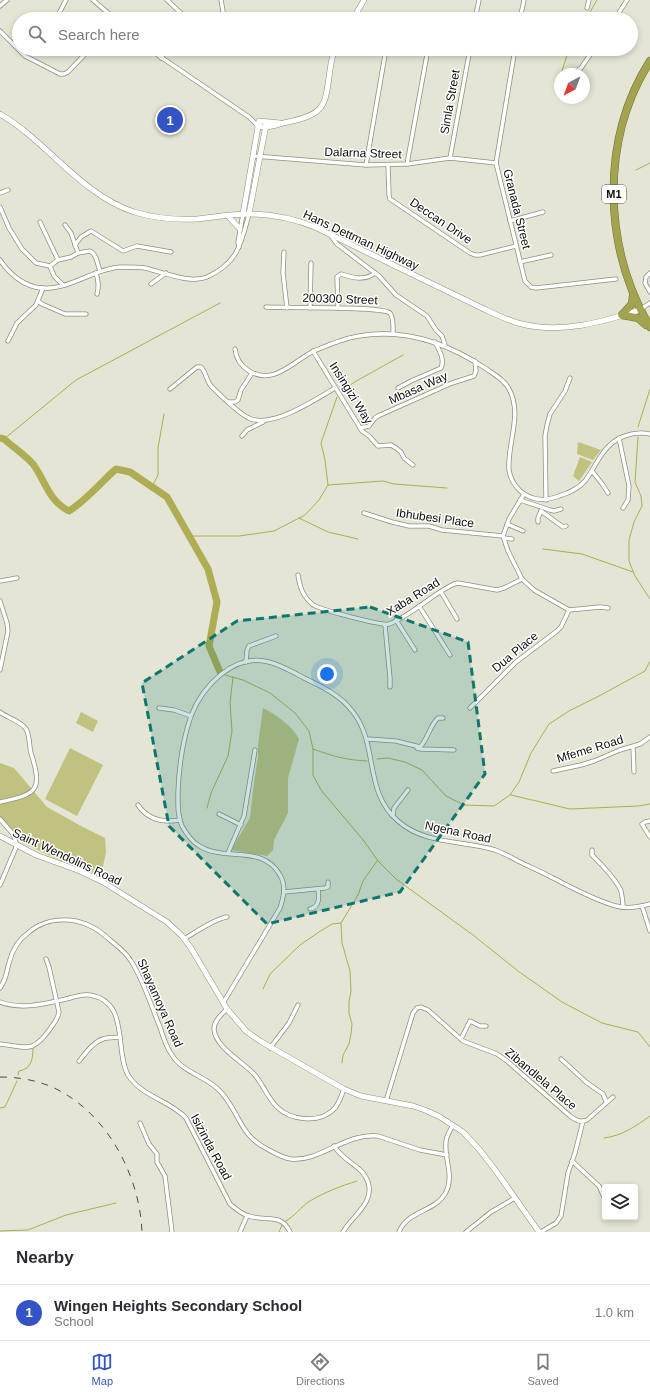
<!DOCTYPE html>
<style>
:root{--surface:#fff;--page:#f7f7f7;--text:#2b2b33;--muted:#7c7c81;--line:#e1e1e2;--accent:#3454c5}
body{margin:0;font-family:Arial,sans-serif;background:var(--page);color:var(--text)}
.controls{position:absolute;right:12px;bottom:12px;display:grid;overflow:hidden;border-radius:4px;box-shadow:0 2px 6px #0003}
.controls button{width:36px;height:36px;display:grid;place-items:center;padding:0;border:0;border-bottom:1px solid var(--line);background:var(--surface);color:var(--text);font:20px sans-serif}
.compass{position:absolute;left:554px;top:68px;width:36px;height:36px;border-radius:50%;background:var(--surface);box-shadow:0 2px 6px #0003;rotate:221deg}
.you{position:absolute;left:327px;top:674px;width:14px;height:14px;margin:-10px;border:3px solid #fff;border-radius:50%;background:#1a73e8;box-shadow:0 0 0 6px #1a73e833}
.badge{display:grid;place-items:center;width:26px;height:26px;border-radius:50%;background:var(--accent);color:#fff;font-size:13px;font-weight:700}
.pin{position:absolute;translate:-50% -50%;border:2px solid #fff;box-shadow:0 1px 4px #0006}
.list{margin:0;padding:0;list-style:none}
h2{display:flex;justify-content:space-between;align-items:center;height:52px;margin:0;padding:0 16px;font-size:17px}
h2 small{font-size:13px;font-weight:400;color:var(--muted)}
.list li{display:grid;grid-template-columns:26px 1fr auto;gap:12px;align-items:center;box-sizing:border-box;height:56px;padding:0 16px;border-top:1px solid var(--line)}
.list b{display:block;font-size:15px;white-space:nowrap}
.list p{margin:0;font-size:13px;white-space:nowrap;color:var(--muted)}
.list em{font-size:13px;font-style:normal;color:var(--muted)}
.icon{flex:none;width:22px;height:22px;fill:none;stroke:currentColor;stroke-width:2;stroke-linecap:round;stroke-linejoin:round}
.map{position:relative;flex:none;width:650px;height:1232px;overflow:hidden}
.search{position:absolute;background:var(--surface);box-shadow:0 2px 6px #0003;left:12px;right:12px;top:12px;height:44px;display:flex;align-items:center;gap:10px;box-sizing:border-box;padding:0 14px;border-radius:22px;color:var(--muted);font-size:15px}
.sheet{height:108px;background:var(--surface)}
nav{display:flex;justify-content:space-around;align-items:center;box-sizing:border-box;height:56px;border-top:1px solid var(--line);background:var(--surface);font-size:11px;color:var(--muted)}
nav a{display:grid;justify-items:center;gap:2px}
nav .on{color:var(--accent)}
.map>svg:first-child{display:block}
.green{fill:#c1c180}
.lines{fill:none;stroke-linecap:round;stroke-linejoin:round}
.stream{stroke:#aead53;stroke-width:1}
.river{stroke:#aead53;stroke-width:7}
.street-casing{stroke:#8f9080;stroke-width:5}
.secondary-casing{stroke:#8f9080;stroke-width:6}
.highway-casing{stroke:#6f6e37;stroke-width:8}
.street{stroke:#fff;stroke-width:3.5}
.secondary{stroke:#fff;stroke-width:5}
.highway{stroke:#a4a350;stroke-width:7}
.rail{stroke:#4c4c44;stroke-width:1;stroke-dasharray:7 7;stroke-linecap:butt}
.marked{fill:#0f766e;fill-opacity:0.2;stroke:#0f766e;stroke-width:3;stroke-dasharray:8 5;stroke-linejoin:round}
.labels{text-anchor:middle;stroke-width:3;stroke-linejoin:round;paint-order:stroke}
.shield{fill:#fff;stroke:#565652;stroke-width:1}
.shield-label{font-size:11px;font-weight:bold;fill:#0d0d08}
.street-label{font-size:12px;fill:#0d0d08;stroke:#fff}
</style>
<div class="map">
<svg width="650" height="1232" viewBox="0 0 650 1232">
<rect width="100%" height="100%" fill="#e4e5d4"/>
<g class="green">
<path d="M578 442 601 450 593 460 577 454Z"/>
<path d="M580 457 592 462 579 481 573 476Z"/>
<path d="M263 708C276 715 292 725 299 739L288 778V813L274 840 273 850 267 856 231 850 250 818 253 791 258 756V745Z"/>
<path d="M81 712 98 721 93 732 76 723Z"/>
<path d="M70 748 103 765 77 816 45 799Z"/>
<path d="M0 763 14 768 47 807 81 826 105 838 106 852 101 876 57 859 25 844 0 816Z"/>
</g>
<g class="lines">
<g class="stream">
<path d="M586 19 597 0"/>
<path d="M561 74 569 49"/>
<path d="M556 89 560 77"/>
<path d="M636 170 650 163"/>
<path d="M341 391 358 380 403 355"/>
<path d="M638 427 650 389"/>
<path d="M638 437 635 482 641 496 642 506 634 522 629 540V561L635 576 650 599"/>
<path d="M4 439 76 380 220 303"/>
<path d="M328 485 325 460 321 443 337 397"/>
<path d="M152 487 158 475V448L164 414"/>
<path d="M299 518 328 532 358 539"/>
<path d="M189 536H239L274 531 305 515 319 500 328 485 383 481 394 484 447 488"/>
<path d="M543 549 582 554 633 572"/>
<path d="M225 675 243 680 270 693 295 713 309 731 313 749V775L321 790 364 841 378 861 396 879 473 935 518 971 562 1002 602 1023 638 1032 650 1047"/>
<path d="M313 749C332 756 346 760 367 761"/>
<path d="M377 759 388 758 405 762 422 770 446 796 464 805 494 806 510 795 519 782 531 753 549 724 569 711 599 696 645 671 650 661"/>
<path d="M511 795 570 809 638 806 650 804"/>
<path d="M207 808 211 793 228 756 232 731 230 703 233 677"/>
<path d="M263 989 270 974 300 945 319 932 332 924 341 923"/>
<path d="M342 1063 343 1055 349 1044 351 1034 352 1024 349 1013V1002L351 991 350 971 342 943 341 923 358 895 363 881 377 861"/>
<path d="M18 1075 19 1071C31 1069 33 1060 33 1048"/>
<path d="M0 1108 5 1107 17 1081"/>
<path d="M604 1138C622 1136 636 1126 650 1116"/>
<path d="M284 1222C296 1216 300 1207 310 1201 325 1192 341 1186 357 1181"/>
<path d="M0 1231 28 1230 66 1215 116 1203"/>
<path d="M279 1232 282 1225"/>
</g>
<path class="river" d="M0 438 4 439C13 447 25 455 33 464 46 482 48 500 69 511 87 500 100 483 116 469L130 472 167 497 208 569 217 602 209 646 220 672"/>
<defs>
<g id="street">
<path d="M93 0 115 19"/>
<path d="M167 0 187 19"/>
<path d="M0 6 7 0"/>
<path d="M587 8 589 0"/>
<path d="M56 19 66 0"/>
<path d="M221 19 223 11 221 0"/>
<path d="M475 19 479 0"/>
<path d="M520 19 524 0"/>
<path d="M615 19 627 0"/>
<path d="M0 31 25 56 60 74H64L68 72 90 49"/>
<path d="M149 49 249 117 258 126"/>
<path d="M515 49 496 163 525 281 531 287 536 288 616 279"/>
<path d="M161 58 167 49"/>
<path d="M572 74 581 68 594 49"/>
<path d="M253 156 366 165 407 164 450 158 496 163"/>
<path d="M450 158 470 49"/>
<path d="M407 164 428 49"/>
<path d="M366 165 386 49"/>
<path d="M388 165 389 195 390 199 470 253 475 255H480L516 246"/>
<path d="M0 193 8 190"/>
<path d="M0 207 9 228 22 249 36 263 50 266 58 260 71 257 78 253 90 251 93 253 96 258 100 271"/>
<path d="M510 221 543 212"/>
<path d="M40 222 58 260"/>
<path d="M65 225 71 233 78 253"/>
<path d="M330 235 337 244 379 276 396 295 427 316 436 330 442 336 445 345"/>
<path d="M75 245 81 237 91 231 123 251 137 246 171 252"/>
<path d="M239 247 238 242 243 214"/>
<path d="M284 252 283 273 287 308"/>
<path d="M0 260C9 273 19 283 35 287 65 294 91 269 120 267 128 267 137 267 145 268 162 272 190 284 207 277 238 263 241 244 249 214"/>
<path d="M520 262 551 255"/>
<path d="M50 266 54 276 63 285"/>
<path d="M96 273C98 279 99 287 97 294"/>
<path d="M650 273 646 277 645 283 650 292"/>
<path d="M151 284 166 273"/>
<path d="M38 301 42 304 65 314H86"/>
<path d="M266 307C283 308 382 306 390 313 394 318 393 328 393 334"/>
<path d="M310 308 311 263"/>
<path d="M338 308 337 277 341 274C353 278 365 281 375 273"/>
<path d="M641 309 650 303"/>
<path d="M8 341 17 323 36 305 43 288"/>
<path d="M235 349C236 358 241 366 249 371 274 386 293 361 314 351 328 345 344 338 359 336 405 328 447 343 485 368 493 374 504 379 509 389 523 415 507 443 509 470 511 483 520 494 533 498 541 501 551 499 559 496 569 493 578 489 585 481 592 472 596 462 603 453 613 438 632 430 650 434"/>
<path d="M313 351 362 431 369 436 378 446 391 445 396 448 401 452 404 458 413 465"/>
<path d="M398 388 411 381 441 368C445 359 439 350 435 342"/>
<path d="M170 389 197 367H201C206 372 206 380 211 386 219 394 240 415 251 419 274 427 315 400 335 388"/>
<path d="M229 402H235L238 400 241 390 252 373"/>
<path d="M360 428 369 426 375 418 378 416 452 383 474 376 476 371 475 361"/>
<path d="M242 436 247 430 263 422"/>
<path d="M619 438 629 486 628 500 623 508"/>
<path d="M592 471 603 485 608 493"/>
<path d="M524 494 509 519 503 536 508 551 522 579 534 590 569 610 600 607 608 608"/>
<path d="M520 500 550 510 554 511 561 509"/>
<path d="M546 500 545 436 547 425 550 414 565 391 570 378"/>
<path d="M541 511 563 527 566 526"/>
<path d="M364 513 392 522 409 526H429L442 530 503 536"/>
<path d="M538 522V518L541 511"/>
<path d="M507 524 523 531"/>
<path d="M504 538 512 539"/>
<path d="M298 575C300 587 302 595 312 604 317 609 382 626 389 624 411 616 432 594 454 584L458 583 497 590 504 588 522 579"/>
<path d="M0 581 17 578"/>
<path d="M441 592 457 619"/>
<path d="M0 601 7 623 8 631 0 670"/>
<path d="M419 606 450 655"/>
<path d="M396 620 415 650"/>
<path d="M385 625 390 678V687"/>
<path d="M246 662 247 650 249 646 276 636"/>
<path d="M159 708 174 710 191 716"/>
<path d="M470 708 516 662 557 631 561 627 569 610"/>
<path d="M0 712C7 718 21 721 26 729 30 735 29 746 31 753 43 791 37 794 0 802"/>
<path d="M367 739 396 741 420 747C428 739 430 725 438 718H443"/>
<path d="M633 747 634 772"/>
<path d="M417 748 421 749 454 750"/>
<path d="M553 771 581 765 594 761 620 750 640 744 650 737"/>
<path d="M138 805C148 820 163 823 180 820"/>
<path d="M219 814 241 825"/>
<path d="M393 816 394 808 408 790"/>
<path d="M0 819 13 834 17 845 0 885"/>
<path d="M650 821 645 822 642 824 650 837"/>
<path d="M592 850V855C600 863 617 881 621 891 622 896 623 902 623 907"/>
<path d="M228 853 244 816 255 750"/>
<path d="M284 892 325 888 328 887V882"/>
<path d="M642 906 650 931"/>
<path d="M310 909C320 907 319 897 318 889"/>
<path d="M184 939C196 932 214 919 227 917"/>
<path d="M0 988C7 978 6 973 9 963 12 951 18 940 28 933 41 921 59 918 76 921 90 924 99 930 110 940 117 946 126 952 131 961 144 981 151 1006 160 1027 163 1037 166 1047 172 1055 183 1073 206 1076 220 1091 240 1112 239 1136 269 1150 276 1154 284 1158 291 1159 320 1162 347 1132 378 1136L420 1150 447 1155"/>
<path d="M0 1002C22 1010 44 1004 66 999 74 997 82 994 90 995 130 1002 114 1049 128 1075 142 1097 169 1100 186 1118L230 1204C236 1209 241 1214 249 1216 265 1222 281 1212 290 1232"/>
<path d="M223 1003 280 908C284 896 286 885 280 875 262 843 224 863 198 845 191 841 186 833 182 826 177 815 178 803 178 792 179 765 182 742 191 716 202 687 234 652 269 662 281 665 293 672 304 678 323 687 340 695 353 712 379 745 363 791 398 821 425 845 463 840 495 850 503 853 511 857 518 861 530 867 542 872 553 878 573 888 594 900 616 906 627 909 639 907 650 904"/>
<path d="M227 1009C221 1015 214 1021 214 1029 215 1047 243 1062 254 1074 263 1084 267 1097 277 1107 290 1120 318 1124 333 1110 339 1105 341 1096 344 1089"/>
<path d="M461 1039 470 1021 480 1026H486"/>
<path d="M0 1044C27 1047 32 1054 50 1029 54 1023 58 1019 59 1012L49 967 46 959"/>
<path d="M270 1048 289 1023 298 1005"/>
<path d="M561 1059 586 1082 603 1094 606 1101"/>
<path d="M79 1061C86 1053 93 1042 103 1039 108 1037 115 1038 120 1037"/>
<path d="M386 1101 413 1013 417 1008 421 1007 428 1010 463 1041 497 1054 507 1061 570 1116C576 1120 580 1123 587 1120L613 1097"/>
<path d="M140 1123 149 1144 157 1154V1162L165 1176 172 1232"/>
<path d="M334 1146C340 1156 351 1162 359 1169 363 1172 366 1177 368 1182 375 1203 352 1216 343 1232"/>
<path d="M572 1161 599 1186 605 1199"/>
<path d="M240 1232 247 1216"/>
<path d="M399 1232C407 1211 434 1212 445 1194 455 1176 444 1160 446 1142 446 1136 450 1131 453 1125"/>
<path d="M466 1232 491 1212 515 1198"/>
<path d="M541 1232 556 1223 561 1216 568 1173 575 1153 583 1121"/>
</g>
<g id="secondary">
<path d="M353 19 364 0"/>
<path d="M0 114C48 142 80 194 134 212 154 218 177 220 197 219 215 217 232 214 249 214 273 214 295 219 317 228L484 309C497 315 509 321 522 324 562 334 602 322 640 310"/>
<path d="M258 126C269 129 277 124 288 122 326 114 325 106 330 70 331 63 332 56 335 49"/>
<path d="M243 214 259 121 280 123"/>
<path d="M249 214 266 125"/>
<path d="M228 216 240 229"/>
<path d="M0 836 36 855 80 871 103 882 167 922 182 936 191 948 227 1009 246 1031 260 1041 344 1089 361 1096 413 1106 425 1110 440 1117 463 1132 479 1149 496 1171 539 1232"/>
</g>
<g id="highway">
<path d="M650 61C600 140 603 247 650 327"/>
<path d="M622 315 638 318 646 325"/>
<path d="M622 315 632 304 633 295"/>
</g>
</defs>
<use href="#street" class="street-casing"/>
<use href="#secondary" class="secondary-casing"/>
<use href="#highway" class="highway-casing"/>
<use href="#street" class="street"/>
<use href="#secondary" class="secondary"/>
<use href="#highway" class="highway"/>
<path class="rail" d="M0 1077C23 1077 47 1082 67 1095 112 1123 140 1180 142 1232"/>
</g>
<path class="marked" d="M370 607 468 642 485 774 400 892 267 924 169 826 142 683 237 621Z"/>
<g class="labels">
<rect class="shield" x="602" y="185" width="24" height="18" rx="3"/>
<g class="shield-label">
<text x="614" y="198">M1</text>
</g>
<g class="street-label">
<text transform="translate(450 102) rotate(-80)" y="4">Simla Street</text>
<text transform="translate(363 153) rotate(2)" y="4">Dalarna Street</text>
<text transform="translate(517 209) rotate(76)" y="4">Granada Street</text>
<text transform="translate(441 221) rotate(34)" y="4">Deccan Drive</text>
<text transform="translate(361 240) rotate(25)" y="4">Hans Dettman Highway</text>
<text transform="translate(340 299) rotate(2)" y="4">200300 Street</text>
<text transform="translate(418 388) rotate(-24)" y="4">Mbasa Way</text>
<text transform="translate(351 393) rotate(58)" y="4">Insingizi Way</text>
<text transform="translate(435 518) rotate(8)" y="4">Ibhubesi Place</text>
<text transform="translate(413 597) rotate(-32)" y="4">Xaba Road</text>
<text transform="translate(515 652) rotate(-40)" y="4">Dua Place</text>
<text transform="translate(590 749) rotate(-17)" y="4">Mfeme Road</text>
<text transform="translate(458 832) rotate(12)" y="4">Ngena Road</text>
<text transform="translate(67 857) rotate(25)" y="4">Saint Wendolins Road</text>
<text transform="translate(160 1003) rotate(66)" y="4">Shayamoya Road</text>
<text transform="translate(541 1079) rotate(40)" y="4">Zibandlela Place</text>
<text transform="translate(211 1147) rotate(62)" y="4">Isizinda Road</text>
</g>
</g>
</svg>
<div class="controls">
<button><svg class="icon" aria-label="layers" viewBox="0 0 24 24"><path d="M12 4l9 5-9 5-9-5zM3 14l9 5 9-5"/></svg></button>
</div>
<svg class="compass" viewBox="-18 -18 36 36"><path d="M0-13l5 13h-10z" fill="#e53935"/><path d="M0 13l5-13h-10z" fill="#7c7c81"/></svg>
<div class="you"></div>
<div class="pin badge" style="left:170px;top:120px">1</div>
<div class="search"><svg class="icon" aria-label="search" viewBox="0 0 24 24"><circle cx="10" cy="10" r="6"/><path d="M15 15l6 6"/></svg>Search here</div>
</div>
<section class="sheet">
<h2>Nearby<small></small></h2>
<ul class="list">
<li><span class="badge">1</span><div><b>Wingen Heights Secondary School</b><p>School</p></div><em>1.0 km</em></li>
</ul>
</section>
<nav>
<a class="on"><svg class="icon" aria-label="map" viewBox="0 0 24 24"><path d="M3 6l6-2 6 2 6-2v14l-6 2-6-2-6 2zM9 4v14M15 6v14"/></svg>Map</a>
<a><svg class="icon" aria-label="directions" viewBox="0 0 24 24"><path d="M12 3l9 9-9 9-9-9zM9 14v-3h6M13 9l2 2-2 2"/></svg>Directions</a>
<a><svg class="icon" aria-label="saved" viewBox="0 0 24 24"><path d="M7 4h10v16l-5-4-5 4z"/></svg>Saved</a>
</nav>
